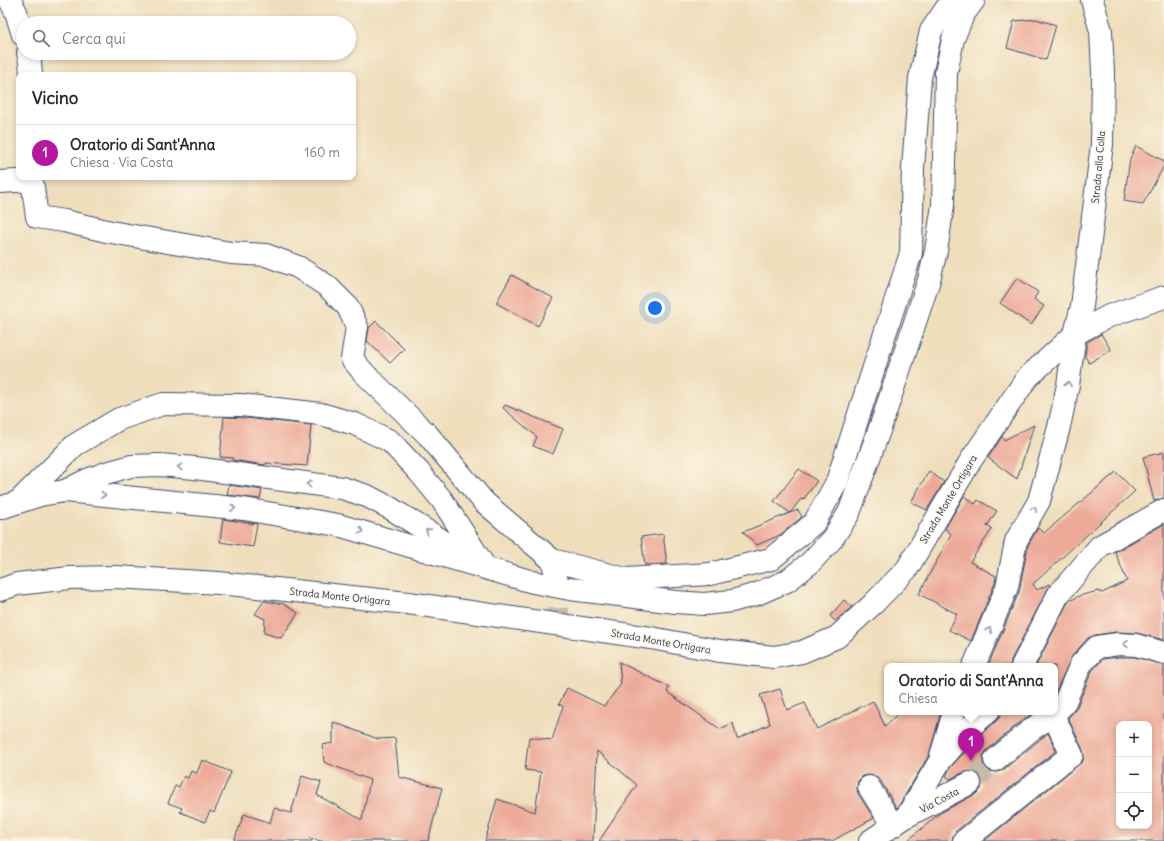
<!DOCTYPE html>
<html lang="it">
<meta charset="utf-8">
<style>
:root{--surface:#fff;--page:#f2f2f3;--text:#2b2b33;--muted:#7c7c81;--line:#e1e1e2;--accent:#b5179e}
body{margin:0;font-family:Delius,sans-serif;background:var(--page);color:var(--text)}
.controls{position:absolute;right:12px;bottom:12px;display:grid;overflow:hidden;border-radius:8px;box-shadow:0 2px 6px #0003}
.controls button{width:36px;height:36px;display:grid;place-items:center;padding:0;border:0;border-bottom:1px solid var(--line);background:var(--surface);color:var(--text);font:20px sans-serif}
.you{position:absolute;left:655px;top:308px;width:14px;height:14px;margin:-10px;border:3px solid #fff;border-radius:50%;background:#1a73e8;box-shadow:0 0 0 6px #1a73e833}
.badge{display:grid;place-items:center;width:26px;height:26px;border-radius:50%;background:var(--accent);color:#fff;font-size:13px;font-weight:700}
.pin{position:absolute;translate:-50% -33px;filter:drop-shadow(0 1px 2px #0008)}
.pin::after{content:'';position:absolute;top:21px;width:14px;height:12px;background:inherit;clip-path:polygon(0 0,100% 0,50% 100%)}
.popup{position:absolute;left:884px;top:663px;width:174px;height:52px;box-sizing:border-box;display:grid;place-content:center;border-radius:8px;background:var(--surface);filter:drop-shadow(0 1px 3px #0005);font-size:13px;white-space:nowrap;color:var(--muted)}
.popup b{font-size:15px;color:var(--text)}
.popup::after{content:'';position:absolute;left:50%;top:100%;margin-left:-8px;border:8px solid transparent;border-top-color:var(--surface)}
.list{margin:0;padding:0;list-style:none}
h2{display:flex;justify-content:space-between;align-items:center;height:52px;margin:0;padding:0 16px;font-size:17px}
h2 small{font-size:13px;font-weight:400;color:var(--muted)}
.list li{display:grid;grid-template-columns:26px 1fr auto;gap:12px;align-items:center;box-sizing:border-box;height:56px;padding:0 16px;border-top:1px solid var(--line)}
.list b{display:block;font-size:15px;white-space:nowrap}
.list p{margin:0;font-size:13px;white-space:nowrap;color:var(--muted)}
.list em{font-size:13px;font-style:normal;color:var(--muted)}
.icon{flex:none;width:22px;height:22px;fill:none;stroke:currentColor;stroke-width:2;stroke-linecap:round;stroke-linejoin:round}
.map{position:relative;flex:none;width:1164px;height:841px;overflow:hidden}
.search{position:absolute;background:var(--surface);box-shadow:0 2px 6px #0003;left:16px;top:16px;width:340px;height:44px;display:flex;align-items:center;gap:10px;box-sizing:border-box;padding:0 14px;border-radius:22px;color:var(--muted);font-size:15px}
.panel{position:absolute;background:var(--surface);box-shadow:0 2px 6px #0003;left:16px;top:72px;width:340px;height:108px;border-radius:8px}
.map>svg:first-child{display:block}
.building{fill:#edaa99;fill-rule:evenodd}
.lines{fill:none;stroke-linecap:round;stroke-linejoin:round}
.minor-tunnel{stroke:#c5bba9;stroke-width:22;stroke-dasharray:22 11;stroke-linecap:butt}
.minor-casing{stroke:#3b496c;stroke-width:24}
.major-casing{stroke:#3b496c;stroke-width:24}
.highway-casing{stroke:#3b496c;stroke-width:24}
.minor{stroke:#fff;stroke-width:22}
.major{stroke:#fff;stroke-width:22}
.highway{stroke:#fff;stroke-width:22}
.oneway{stroke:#8d97ae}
.labels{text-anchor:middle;stroke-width:3;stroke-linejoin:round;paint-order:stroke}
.street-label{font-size:10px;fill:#1b2f5e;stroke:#fcf5e5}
</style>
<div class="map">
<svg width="1164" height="841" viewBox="0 0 1164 841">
<rect width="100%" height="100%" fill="#fcf5e5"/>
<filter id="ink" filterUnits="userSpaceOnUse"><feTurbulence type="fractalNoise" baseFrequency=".025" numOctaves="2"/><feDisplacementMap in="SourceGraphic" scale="8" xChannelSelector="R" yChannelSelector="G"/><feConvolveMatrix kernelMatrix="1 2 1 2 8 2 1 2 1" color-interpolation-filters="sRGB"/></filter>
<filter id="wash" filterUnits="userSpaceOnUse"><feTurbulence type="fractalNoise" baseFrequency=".012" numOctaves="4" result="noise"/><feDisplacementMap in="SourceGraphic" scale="16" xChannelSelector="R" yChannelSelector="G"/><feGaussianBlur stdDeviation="0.9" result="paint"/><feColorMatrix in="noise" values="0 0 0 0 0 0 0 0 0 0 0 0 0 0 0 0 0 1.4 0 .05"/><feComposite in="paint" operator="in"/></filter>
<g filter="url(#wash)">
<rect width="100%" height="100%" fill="#efdebc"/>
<g id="blocks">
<g class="building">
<path d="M1036 19 1056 25 1046 60 1007 48 1014 21Z"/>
<path d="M1136 146 1164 161V166L1143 204 1124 201 1130 159Z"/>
<path d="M512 275 553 298 538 326 496 303Z"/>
<path d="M1017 278 1038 292 1034 299 1044 306 1031 325 1000 303Z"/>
<path d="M376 321 404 349 390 363 367 341 369 328Z"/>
<path d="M1101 334 1111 350 1089 363 1085 356 1087 342Z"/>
<path d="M505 405 563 429 553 454 533 446 537 437 503 408Z"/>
<path d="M224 417 245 418 311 425 307 466 266 463 265 465 232 460 233 458 220 457Z"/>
<path d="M1034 425 1017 479 988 458 1002 436 1004 440Z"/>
<path d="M1164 452V498L1154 501 1143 457Z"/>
<path d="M799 469 817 481 803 500 801 499 790 513 798 510 802 517 780 535 757 545 743 532 790 513 774 501Z"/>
<path d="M929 471 944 482 927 510 911 502Z"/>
<path d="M1116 472 1135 491 1033 584 1037 590 1049 584 1050 585 1011 660 1010 666H988L1019 592 1028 545 1038 528 1044 533Z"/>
<path d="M229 485 262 490 260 499 227 495Z"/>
<path d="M964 496 975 504 978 500 997 511 987 526 992 529 970 562 996 576 995 583 971 641 949 630 957 614 919 594 951 534 945 529Z"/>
<path d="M223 519 257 524 253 547 220 542Z"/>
<path d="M1164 524V640L1137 633 1116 632 1095 635 1088 638 1072 656 1055 693V666H1036L1068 602 1079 596 1098 591 1102 593 1127 581 1115 552Z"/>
<path d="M663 534 667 564 645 565 641 537Z"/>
<path d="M844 600 852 607 835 621 830 616Z"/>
<path d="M264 601 284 604 298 613 281 638 264 633 265 619 255 614Z"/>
<path d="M1119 657H1134L1164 665V841H984L1083 761 1084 756 1083 750 1068 718 1076 709 1092 671 1103 659ZM1119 724H1149V826H1119Z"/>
<path d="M619 662 669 687 667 692 720 729 733 723 737 739 770 724 760 695 780 689 787 710 805 703 817 729 873 701 885 726 900 712H941L929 755 898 807 897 808 880 780 875 776 869 775 863 776 858 781 857 788 858 794 874 818 832 841H599L637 785 597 751 593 841H485L497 799 535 812 541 772 525 770 529 737 552 740 563 706 559 704 567 688 604 706 621 684Z"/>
<path d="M1000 712H1035L1024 719 987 750 983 756V762L984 766 973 771 964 772 950 779 946 776 950 768 979 736 996 721 1000 717Z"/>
<path d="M333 722 378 739 395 738 399 777 442 788 428 841H321L309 838 312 839V841H234L244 814 270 823 274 808 291 813 302 776 321 782 317 795 362 820 370 780 324 762 322 745 333 743Z"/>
<path d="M1048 733 1056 751 956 831 953 836 952 841H907L940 813 976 794 981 789 982 784 981 778 989 771 997 772 1003 770Z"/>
<path d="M202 760 231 772 214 813 210 811 205 822 180 812 182 808 168 803 175 786 179 787 184 776 188 778 191 771 197 773Z"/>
</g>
</g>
</g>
<g filter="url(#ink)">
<use href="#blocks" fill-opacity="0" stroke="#3b496c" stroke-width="1"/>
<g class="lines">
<g class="minor-tunnel">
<path d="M557 575 558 615"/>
<path d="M970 783 995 760"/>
</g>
<defs>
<g id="minor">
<path d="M10 0 16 12 23 35"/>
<path d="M28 53 30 61 31 75"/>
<path d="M0 182 32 180 37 217 64 221 111 232 231 253 266 255 298 267 327 286 348 307 357 327 352 359 364 373 428 435 484 502 552 560 556 574"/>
<path d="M18 502 75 445 119 419 163 404 241 405 321 414 355 424 390 441 419 472 442 500 485 567"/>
<path d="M552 560 626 579 710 574 771 559 814 523 837 482 911 253 913 168 920 78 931 31 952 0"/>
<path d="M974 666 1007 587 1016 541 1039 501 1059 427 1068 385 1075 334 1082 306 1102 144 1103 73 1101 31 1092 0"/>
<path d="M1022 666 1058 595 1100 546 1164 510"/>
<path d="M941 756 954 712"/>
<path d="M995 760 1032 729 1053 715 1064 704 1081 664 1097 647 1118 644 1136 645 1164 653"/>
<path d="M869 787 893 826"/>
<path d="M907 816 940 761 970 727 988 712"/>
<path d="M870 841 907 816 970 783"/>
<path d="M964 841 1061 763 1072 755 1053 715 1050 712"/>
</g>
<path id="major" d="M0 590 17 584 70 578 116 577 219 583 408 603 651 638 720 651 774 657 802 652 837 637 873 604 907 569 971 460 1027 378 1075 334 1109 316 1164 297"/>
<g id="highway">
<path d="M65 491 87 480 106 473 131 466 159 465 195 468 342 488 367 496 390 508 462 553"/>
<path d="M0 508 40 495 65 491 244 509 338 525 533 582 570 589 676 602 704 604 732 601 757 594 787 581 810 563 832 539 849 513 881 425 929 280 936 251 943 205 946 73 953 39 963 15 974 0"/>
</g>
</defs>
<use href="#minor" class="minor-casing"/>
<use href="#major" class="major-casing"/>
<use href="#highway" class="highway-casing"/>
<use href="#minor" class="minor"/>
<use href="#major" class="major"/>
<use href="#highway" class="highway"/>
</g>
<defs><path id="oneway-chevron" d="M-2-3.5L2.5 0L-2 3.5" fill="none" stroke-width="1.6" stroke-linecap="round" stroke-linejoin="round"/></defs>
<g class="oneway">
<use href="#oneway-chevron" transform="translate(1068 384) rotate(-80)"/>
<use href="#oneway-chevron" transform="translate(180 467) rotate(-175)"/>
<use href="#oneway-chevron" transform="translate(309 484) rotate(-172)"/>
<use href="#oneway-chevron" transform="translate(103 495) rotate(6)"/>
<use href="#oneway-chevron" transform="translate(233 508) rotate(6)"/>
<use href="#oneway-chevron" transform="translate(1034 509) rotate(-60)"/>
<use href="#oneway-chevron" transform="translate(361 531) rotate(15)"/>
<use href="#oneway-chevron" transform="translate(428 531) rotate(-148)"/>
<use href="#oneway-chevron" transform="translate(989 630) rotate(-68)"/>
<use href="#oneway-chevron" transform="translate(1126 644) rotate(-178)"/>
</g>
</g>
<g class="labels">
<g class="street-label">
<text transform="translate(1098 167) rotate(-85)" y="4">Strada alla Colla</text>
<text transform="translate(948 499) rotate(-59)" y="4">Strada Monte Ortigara</text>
<text transform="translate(340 596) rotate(6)" y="4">Strada Monte Ortigara</text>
<text transform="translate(661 641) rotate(10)" y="4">Strada Monte Ortigara</text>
<text transform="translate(939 800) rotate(-28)" y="4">Via Costa</text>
</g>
</g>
</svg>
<div class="controls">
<button>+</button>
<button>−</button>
<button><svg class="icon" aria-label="locate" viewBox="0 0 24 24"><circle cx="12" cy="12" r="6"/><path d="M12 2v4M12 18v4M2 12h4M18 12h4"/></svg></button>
</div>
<div class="you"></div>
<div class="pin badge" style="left:971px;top:761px">1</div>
<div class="popup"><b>Oratorio di Sant'Anna</b>Chiesa</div>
<div class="search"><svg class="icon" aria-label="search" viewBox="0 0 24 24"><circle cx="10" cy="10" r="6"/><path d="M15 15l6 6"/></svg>Cerca qui</div>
<section class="panel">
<h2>Vicino<small></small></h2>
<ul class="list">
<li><span class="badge">1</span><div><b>Oratorio di Sant'Anna</b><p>Chiesa · Via Costa</p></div><em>160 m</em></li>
</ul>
</section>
</div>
